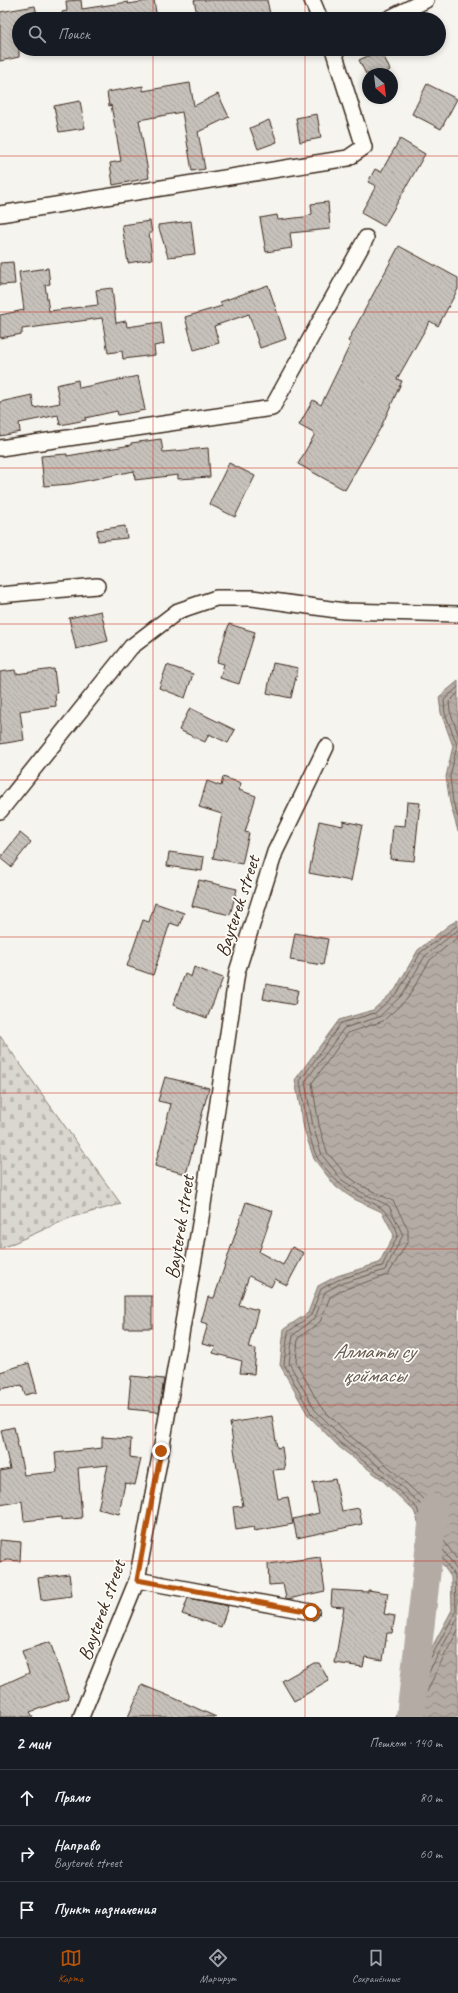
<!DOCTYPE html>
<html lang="ru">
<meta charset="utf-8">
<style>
:root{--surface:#171b24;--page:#20242c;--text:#f1f3f6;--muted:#9ea1a6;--line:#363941;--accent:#b45309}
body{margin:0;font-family:Caveat,sans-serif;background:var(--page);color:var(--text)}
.compass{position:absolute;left:362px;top:68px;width:36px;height:36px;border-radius:50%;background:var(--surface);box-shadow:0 2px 6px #0003;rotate:152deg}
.stop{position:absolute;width:12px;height:12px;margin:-9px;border:3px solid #b45309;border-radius:50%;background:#fff}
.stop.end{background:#b45309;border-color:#fff;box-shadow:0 1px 4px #0008}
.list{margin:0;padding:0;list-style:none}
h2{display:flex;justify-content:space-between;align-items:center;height:52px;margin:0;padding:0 16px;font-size:17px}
h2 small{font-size:13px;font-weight:400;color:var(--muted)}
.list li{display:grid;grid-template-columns:26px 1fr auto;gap:12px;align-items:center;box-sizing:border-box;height:56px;padding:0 16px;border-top:1px solid var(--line)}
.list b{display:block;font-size:15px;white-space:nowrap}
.list p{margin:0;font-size:13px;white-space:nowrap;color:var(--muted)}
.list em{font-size:13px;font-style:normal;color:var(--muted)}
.icon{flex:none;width:22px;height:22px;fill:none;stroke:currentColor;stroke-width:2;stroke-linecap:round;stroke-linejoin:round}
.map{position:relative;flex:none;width:458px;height:1717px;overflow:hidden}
.search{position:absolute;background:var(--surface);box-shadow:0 2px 6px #0003;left:12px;right:12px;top:12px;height:44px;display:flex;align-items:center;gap:10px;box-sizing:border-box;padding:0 14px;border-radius:22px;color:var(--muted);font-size:15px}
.sheet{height:220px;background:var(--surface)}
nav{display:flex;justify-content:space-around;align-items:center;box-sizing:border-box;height:56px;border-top:1px solid var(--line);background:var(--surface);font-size:11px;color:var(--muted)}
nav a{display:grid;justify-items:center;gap:2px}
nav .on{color:var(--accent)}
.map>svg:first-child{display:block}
.cemetery{fill:url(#cemetery-stones);stroke:#8a8077}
.water{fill:url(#water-waves);stroke:#84786e}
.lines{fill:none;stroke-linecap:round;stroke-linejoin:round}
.shore{stroke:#6b5e54;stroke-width:1}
.river{stroke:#b4aca4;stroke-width:28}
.building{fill:url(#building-back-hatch);stroke:#3b2a1e}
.street-casing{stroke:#3b2a1e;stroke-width:18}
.street{stroke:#fdfcf7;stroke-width:15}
.route{stroke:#b45309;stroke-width:5}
.grid{fill:none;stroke:#c8321e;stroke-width:1;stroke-opacity:0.55}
.labels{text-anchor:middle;stroke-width:3.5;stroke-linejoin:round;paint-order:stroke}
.street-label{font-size:20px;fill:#3b2a1e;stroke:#fdfcf7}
.water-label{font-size:21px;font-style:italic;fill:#65584d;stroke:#fdfcf7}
</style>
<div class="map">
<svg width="458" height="1717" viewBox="0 0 458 1717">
<defs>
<pattern id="cemetery-stones" width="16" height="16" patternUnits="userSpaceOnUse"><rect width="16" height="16" fill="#dad6d0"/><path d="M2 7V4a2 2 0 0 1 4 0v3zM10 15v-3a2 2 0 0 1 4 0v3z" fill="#bcb8b2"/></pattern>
<pattern id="water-waves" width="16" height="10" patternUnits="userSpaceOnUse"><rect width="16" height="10" fill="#b4aca4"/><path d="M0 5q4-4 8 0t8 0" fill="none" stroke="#948c85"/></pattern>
<pattern id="building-back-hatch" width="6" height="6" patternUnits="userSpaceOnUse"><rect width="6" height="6" fill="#c7c1bb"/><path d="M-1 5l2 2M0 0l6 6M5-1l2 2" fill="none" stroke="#aca6a0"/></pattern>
</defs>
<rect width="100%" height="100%" fill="#f5f4ee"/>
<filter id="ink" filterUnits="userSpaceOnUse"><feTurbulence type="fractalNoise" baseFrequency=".025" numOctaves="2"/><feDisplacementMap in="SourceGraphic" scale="8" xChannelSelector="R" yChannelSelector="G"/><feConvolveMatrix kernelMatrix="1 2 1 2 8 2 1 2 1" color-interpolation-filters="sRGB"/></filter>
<g filter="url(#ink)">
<path class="cemetery" d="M0 1036 121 1204 72 1217 0 1249Z"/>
<g class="water">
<path d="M458 681V831L450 803 446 777 453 746 441 713 439 697Z"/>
<path d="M458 920V1717H394L408 1699 424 1662 452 1610 451 1577 424 1537 414 1511 380 1478 339 1447 308 1415 280 1365 284 1329 308 1313 318 1286 337 1276 379 1263 394 1235 382 1212 354 1199 336 1187 314 1159 304 1129 295 1080 339 1020 373 1010 395 990 418 950 449 925Z"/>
</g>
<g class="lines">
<g class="shore">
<path d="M458 687 444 700 445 713 457 745 450 777 453 802 458 817"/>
<path d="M458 693 449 702 450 711 458 734"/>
<path d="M458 930 425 956 402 995 379 1017 344 1028 305 1082 313 1126 322 1155 342 1180 359 1191 389 1206 403 1235 385 1270 340 1284 325 1292 315 1318 293 1335 289 1363 315 1410 345 1440 385 1471 421 1505 432 1533 458 1572"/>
<path d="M458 937 430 960 407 999 383 1021 348 1033 312 1083 319 1125 327 1152 346 1175 362 1186 393 1201 408 1229V1241L388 1275 342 1290 330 1297 320 1322 298 1338 296 1362 320 1406 349 1435 389 1467 425 1501 437 1531 458 1561"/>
<path d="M399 1717 412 1700 428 1663 456 1611 455 1576 427 1536 417 1508 382 1475 341 1444 311 1413 284 1364 288 1332 311 1315 321 1289 338 1280 382 1266 398 1235C388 1197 360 1205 338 1182 331 1175 324 1167 318 1159 309 1144 303 1099 300 1081L341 1023 375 1013 398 992 421 952 458 925"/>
<path d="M405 1717 416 1703 432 1666 458 1618"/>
<path d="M413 1717 421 1705 438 1668 458 1630"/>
</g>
<path class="river" d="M410 1717 434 1508"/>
</g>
<g class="building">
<path d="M81 0 82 9 128 2V4L154 0 157 19H63L62 12 67 11 66 1Z"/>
<path d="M194 0H267L271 19H198Z"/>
<path d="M35 6 38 19H19V57L0 61V12Z"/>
<path d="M381 50 390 70 382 74H366L359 60Z"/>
<path d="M190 83 194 106 218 94 229 117 198 132 205 169 192 171 182 112 139 120 149 178 113 185 110 163 121 161 111 105 109 106 107 92 143 86V91Z"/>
<path d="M427 84 457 99 441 129 412 114Z"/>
<path d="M80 101 85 128 59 132 54 106Z"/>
<path d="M317 114 321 138 300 142 296 118Z"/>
<path d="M269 120 277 142 258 149 250 128Z"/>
<path d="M400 139 425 154 384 226 361 213 376 186 368 182 375 169 381 172Z"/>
<path d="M328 202 330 229 290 233 292 248 266 252 260 218 277 215 278 220 304 217 312 214 311 204Z"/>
<path d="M150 221 152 233H149L152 259 128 263 122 225Z"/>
<path d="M191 221 195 254 168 257 158 225Z"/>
<path d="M399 246 458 278V289L438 326 430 321 397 379 402 381 381 427 345 490 298 464 315 434 299 425 313 400 321 405 351 343 348 341Z"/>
<path d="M13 262 15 284 0 285V263Z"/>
<path d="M48 268 50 284 45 285 49 311 98 305 96 290 112 288 116 323 126 321 127 327 161 322 164 344 154 346 155 355 123 359 122 351 108 353 102 318 22 329V334L0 338V315L24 310 19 272Z"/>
<path d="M268 285 286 339 260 348 249 314 214 326 219 343 194 350 185 317 222 306 220 302Z"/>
<path d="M138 376 145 410 118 415 117 411 85 418 86 420 60 425 58 415 19 423 20 432 0 436V402L32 395 34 408 60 403 56 385 78 380 79 388Z"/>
<path d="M161 439 163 452 208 448 210 477 178 479V475L135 480 134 471 70 484 44 486 41 456 67 454V456L131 445V443Z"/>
<path d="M229 463 255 476 235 517 209 504Z"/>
<path d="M125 526 127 538 98 541 97 530Z"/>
<path d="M101 611 108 641 76 649 69 618Z"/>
<path d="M229 624 255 632 239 684 220 678 224 664 217 662Z"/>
<path d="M273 663 298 668 291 698 267 693Z"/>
<path d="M167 665 193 674 185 698 159 688Z"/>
<path d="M54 669 57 693H55L56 706 20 711 24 740 0 744V672L15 670 16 674Z"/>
<path d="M190 708 235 730 228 743 209 734 205 742 179 730Z"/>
<path d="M223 777 241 783 239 790 256 796 245 832 249 833 242 864 213 858 222 814 199 807 207 781 221 786Z"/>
<path d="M407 802 420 803 414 861 390 859 393 825 405 826Z"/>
<path d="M319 821 343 826V821L362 825 351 881 309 873Z"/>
<path d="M20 833 31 842 11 867 0 858Z"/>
<path d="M169 852 204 857 202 871 167 866Z"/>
<path d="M199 880 237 889 230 915 192 906Z"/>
<path d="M155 903 184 913 179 926 170 923 153 975 127 966 143 920 149 922Z"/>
<path d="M295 933 328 939 323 965 290 960Z"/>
<path d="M194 967 223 978 207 1018 173 1005 185 974 191 977Z"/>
<path d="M266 984 298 990 295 1005 263 999Z"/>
<path d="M165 1077 209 1088 186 1174 155 1166 171 1104 158 1101Z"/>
<path d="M246 1202 273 1211 259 1252 283 1265 292 1247 304 1253 287 1285 275 1279 271 1287 249 1276 239 1305 258 1310 248 1348 256 1349 254 1374 240 1373 242 1361 213 1353 215 1347 202 1344 208 1324 201 1322 208 1297 214 1298Z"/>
<rect x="124" y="1296" width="28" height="32"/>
<path d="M29 1363 37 1392 25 1395 22 1385 0 1389V1372Z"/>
<path d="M131 1376 164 1379 159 1412 128 1409Z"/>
<path d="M272 1416 277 1448 282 1447 285 1469 273 1470 278 1499 288 1497 293 1524 254 1531 253 1527 236 1530 233 1507 243 1506 230 1423Z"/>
<path d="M14 1427 24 1475 57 1472 55 1453 102 1448V1437L131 1439 130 1457 141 1459 135 1485 125 1483 119 1514 98 1509 108 1465 78 1468 82 1518 61 1520V1517L24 1521 22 1501 0 1505V1471L10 1469 1 1430Z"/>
<path d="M335 1479 342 1511 359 1508 362 1524 297 1538 293 1519 319 1513 313 1483Z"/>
<path d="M0 1540 21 1542 20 1561 7 1560 0 1562Z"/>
<path d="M320 1557 325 1591 288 1599 286 1598 283 1584 269 1585 268 1564Z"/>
<path d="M69 1574 72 1596 41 1600 38 1578Z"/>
<path d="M332 1590 368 1592V1590L388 1593 384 1614 395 1616 392 1633H387L383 1660 365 1657 363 1667 335 1663 344 1607 331 1606Z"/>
<path d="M188 1598 228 1606 221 1627 182 1614Z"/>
<path d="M50 1642 69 1698 30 1712 33 1717H0V1686L29 1673 22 1651Z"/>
<path d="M314 1663H319L329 1681 294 1701 282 1681Z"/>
<path d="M142 1685 174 1698 216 1717H128Z"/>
</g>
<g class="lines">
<defs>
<g id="street">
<path d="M312 0 320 19"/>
<path d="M388 19 426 0"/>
<path d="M0 214 348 158 364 147 333 49"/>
<path d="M0 448 272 408 366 238"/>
<path d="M0 595 97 586"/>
<path d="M0 811 131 647 178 611 216 598H252L344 611 458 614"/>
<path d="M137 1580 311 1612"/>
<path d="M81 1717 137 1580 161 1451 201 1218 237 972 275 852 326 747"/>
</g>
</defs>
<use href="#street" class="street-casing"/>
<use href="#street" class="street"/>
</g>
</g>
<g class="lines" filter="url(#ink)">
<path class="route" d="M161 1451 137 1580 311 1612"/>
</g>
<path class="grid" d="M153 0V19M305 0V19M153 49V1717M305 49V1717M0 156H458M0 312H458M0 468H458M0 624H458M0 780H458M0 937H458M0 1093H458M0 1249H458M0 1405H458M0 1561H458"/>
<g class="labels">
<g class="street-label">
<text transform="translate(237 906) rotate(-72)" y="7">Bayterek street</text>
<text transform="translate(179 1227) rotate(-81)" y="7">Bayterek street</text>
<text transform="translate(101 1610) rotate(-70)" y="7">Bayterek street</text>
</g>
<g class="water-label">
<text x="374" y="1358">Алматы су<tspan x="374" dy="24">қоймасы</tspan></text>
</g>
</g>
</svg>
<svg class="compass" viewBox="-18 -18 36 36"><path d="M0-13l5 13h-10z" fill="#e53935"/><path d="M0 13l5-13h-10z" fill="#9ea1a6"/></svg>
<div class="stop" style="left:311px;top:1612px"></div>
<div class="stop end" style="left:161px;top:1451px"></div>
<div class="search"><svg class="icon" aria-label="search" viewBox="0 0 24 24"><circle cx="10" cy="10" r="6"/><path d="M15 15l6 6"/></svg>Поиск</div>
</div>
<section class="sheet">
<h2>2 мин<small>Пешком · 140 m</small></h2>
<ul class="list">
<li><svg class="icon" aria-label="ahead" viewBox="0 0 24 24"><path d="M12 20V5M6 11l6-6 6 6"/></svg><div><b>Прямо</b></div><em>80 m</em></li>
<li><svg class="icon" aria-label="right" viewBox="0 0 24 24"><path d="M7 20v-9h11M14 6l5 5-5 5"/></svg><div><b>Направо</b><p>Bayterek street</p></div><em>60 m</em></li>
<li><svg class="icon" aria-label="arrive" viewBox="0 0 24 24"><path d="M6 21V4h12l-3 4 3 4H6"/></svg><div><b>Пункт назначения</b></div></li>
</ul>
</section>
<nav>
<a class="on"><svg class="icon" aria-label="map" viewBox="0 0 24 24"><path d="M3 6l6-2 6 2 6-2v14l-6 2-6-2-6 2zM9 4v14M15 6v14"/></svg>Карта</a>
<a><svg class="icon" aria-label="directions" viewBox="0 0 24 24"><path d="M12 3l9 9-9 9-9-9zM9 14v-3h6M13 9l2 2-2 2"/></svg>Маршрут</a>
<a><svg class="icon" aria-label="saved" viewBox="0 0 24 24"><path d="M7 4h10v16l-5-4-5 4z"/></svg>Сохранённые</a>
</nav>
